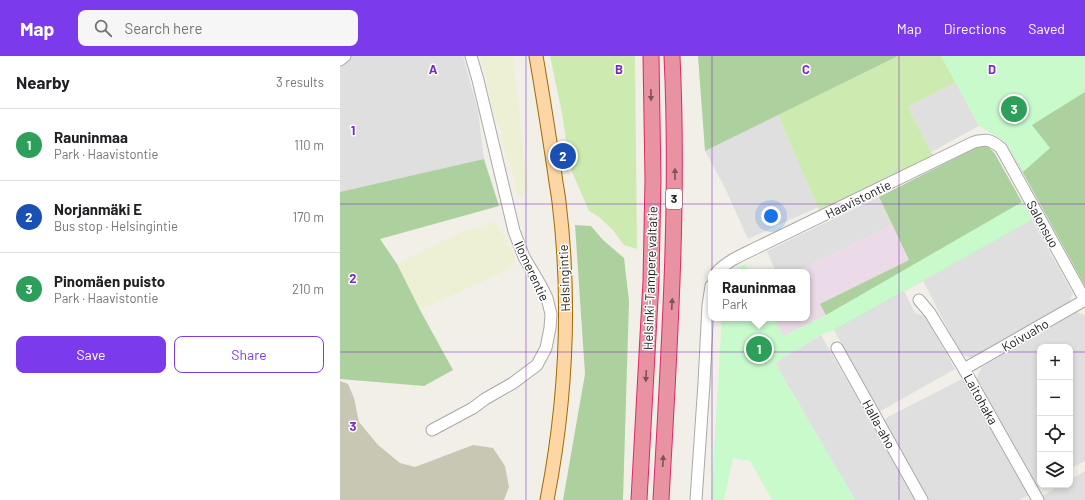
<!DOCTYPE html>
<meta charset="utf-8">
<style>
:root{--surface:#fff;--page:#f6f6f6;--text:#202124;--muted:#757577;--line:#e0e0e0;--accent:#7c3aed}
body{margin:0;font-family:Barlow,sans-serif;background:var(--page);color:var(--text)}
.controls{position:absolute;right:12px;bottom:12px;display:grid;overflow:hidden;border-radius:8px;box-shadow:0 2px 6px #0003}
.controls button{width:36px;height:36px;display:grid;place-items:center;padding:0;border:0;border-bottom:1px solid var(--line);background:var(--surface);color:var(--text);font:20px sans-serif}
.you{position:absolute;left:431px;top:160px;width:14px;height:14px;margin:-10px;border:3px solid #fff;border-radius:50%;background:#1a73e8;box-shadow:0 0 0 6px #1a73e833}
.badge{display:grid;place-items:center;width:26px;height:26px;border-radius:50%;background:var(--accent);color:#fff;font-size:13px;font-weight:700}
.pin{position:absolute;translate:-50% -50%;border:2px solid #fff;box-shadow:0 1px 4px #0006}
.popup{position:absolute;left:368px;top:213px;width:102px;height:52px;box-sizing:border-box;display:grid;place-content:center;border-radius:8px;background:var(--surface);filter:drop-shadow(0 1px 3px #0005);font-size:13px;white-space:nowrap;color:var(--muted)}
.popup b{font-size:15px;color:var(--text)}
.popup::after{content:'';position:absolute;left:50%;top:100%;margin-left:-8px;border:8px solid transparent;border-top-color:var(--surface)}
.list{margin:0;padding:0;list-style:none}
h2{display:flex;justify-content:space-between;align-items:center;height:52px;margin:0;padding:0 16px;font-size:17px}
h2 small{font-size:13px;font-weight:400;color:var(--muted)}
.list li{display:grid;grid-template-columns:26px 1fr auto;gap:12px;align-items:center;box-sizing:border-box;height:72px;padding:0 16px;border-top:1px solid var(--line)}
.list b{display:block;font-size:15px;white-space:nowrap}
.list p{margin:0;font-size:13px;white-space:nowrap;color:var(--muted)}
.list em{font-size:13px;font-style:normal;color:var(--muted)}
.actions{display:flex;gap:8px;padding:12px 16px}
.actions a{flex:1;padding:9px 0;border:1px solid var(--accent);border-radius:8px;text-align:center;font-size:14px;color:var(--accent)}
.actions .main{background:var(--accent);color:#fff}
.icon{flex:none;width:22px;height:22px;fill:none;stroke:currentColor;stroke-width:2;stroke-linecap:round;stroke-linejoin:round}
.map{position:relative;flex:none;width:745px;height:444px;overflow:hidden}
header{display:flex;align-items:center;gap:24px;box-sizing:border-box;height:56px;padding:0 20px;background:var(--accent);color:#fff}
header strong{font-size:19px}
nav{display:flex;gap:22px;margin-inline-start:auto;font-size:14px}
.search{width:280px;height:36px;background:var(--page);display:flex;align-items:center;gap:10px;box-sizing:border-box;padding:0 14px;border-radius:8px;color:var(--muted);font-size:15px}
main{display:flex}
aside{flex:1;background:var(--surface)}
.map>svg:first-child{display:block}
.residential{fill:#e0dfdf}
.industrial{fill:#ebdbe8}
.construction{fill:#c7c7b4}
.farmland{fill:#eef0d5}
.grass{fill:#cdebb0}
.forest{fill:#add19e}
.park{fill:#c8facc}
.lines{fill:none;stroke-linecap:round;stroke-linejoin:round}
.minor-casing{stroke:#a9a9a9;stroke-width:13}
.major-casing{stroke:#a06b00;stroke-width:15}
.highway-casing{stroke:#dc2a67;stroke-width:17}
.minor{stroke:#fff;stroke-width:11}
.major{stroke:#fcd6a4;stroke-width:13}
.highway{stroke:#e892a2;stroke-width:15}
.oneway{fill:#7b545c}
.grid{fill:none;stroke:#7b2cbf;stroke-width:1;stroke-opacity:0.55}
.labels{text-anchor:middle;stroke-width:3;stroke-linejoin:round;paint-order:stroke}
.shield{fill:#fff;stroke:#646464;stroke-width:1}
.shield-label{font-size:12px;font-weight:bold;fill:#222}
.street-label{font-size:13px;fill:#222;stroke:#fff}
.grid-label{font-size:13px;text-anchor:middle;font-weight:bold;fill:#7b2cbf;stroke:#fff;stroke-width:3;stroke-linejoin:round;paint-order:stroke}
</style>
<header>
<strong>Map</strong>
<div class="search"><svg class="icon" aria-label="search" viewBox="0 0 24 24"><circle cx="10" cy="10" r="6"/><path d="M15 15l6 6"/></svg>Search here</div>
<nav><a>Map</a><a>Directions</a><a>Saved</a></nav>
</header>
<main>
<aside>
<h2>Nearby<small>3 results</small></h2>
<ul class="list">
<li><span class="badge" style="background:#2e9e5b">1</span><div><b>Rauninmaa</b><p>Park · Haavistontie</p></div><em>110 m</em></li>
<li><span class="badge" style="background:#1a4fb4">2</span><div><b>Norjanmäki E</b><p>Bus stop · Helsingintie</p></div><em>170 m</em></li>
<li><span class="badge" style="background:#2e9e5b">3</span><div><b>Pinomäen puisto</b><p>Park · Haavistontie</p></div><em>210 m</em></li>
</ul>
<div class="actions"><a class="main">Save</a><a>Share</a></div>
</aside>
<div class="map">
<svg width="745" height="444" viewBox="0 0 745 444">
<rect width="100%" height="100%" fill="#f2efe9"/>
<g class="residential">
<path d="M0 0H123L138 55 144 103 0 137Z"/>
<path d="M616 26 639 70 591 96 568 51Z"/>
<path d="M438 59 478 151 408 183 385 132 365 95Z"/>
<path d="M539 141 552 169 457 216H436L427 195Z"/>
<path d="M692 164 733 238 727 249 631 302 621 298 583 225Z"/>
<path d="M564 235 575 257 585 260 615 313 539 356 494 274Z"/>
<path d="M736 256 745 259V405L730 413V291H700V429H703L696 433 636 323 642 311Z"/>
<path d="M481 279 575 444H515L435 307Z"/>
<path d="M622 323 689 439 679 444H587L544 367 546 362Z"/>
<path d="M745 415V444H704L702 440 721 429H730V424Z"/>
</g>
<path class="industrial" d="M552 169 569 204 481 248 486 259 443 280 434 262H467V216H457Z"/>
<path class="construction" d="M0 325 8 328 14 342 19 366 38 389 60 407 75 411 133 389 153 392 165 410 169 431 164 444H0Z"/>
<g class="farmland">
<path d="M140 0H173L186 118 189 130 187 137 182 140 175 135 176 129 172 115 162 86V78L153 56 146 21Z"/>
<path d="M155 166 175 199 173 211 80 254 57 208 119 177Z"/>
</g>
<g class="grass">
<path d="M210 0H295L297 193 284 189 272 173 259 161 249 155 230 111 222 57Z"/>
<path d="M558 0H601L616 26 568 51 591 96 594 100 480 156 438 59Z"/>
</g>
<g class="forest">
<path d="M358 0H558L365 95Z"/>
<path d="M745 0V230L629 18Z"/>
<path d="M641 89 649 91 655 98 692 164 494 274 480 248 569 204 539 141Z"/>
<path d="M144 103 159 150 40 183 57 208 80 254 113 314 84 330 0 323V136Z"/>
<path d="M235 169 251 170 263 184 284 202 289 245 283 444H223L245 318Z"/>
</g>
<g class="park">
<path d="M601 0H745V36L692 69 710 92 683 116 666 86 639 70Z"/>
<path d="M682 146 692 164 494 274 481 279 435 307 515 444H432L410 405 393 402 384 444H371L382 262H434L443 280 486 259Z"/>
<path d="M405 208 410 216H393L394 215Z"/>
</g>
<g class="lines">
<defs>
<g id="minor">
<path d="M0 4 5 0"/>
<path d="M377 216C388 204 404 198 418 191L634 86C647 83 650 83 661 92L745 244"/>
<path d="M579 244 590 257 624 313 698 444"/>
<path d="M497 292 582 444"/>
<path d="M624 313 745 244"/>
<path d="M92 374 133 352 145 343 173 327 197 309 206 292 210 272 211 258 207 242 200 228 184 201 174 175 138 24 131 0"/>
<path d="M356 444 364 327 368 249 371 230"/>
</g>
<path id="major" d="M196 0C203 40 209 79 215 119 216 128 218 137 219 146 231 245 226 346 207 444"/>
<g id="highway">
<path d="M299 444 311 225 313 124 311 0"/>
<path d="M321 444C329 296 339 148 332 0"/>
</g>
</defs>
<use href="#minor" class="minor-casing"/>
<use href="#major" class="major-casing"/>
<use href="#highway" class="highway-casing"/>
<use href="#minor" class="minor"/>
<use href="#major" class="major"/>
<use href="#highway" class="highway"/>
</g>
<defs><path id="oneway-solid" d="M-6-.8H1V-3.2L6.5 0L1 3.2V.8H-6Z"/></defs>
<g class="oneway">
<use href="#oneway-solid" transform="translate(311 39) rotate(89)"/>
<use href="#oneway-solid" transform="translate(335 118) rotate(-90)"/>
<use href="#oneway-solid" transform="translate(332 248) rotate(-87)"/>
<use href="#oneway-solid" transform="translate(306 320) rotate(93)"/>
<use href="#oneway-solid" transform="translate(323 405) rotate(-87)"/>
</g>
<path class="grid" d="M186 0V444M372 0V444M559 0V444M0 148H745M0 296H700M730 296H745"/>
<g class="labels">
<rect class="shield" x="326" y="133" width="16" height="20" rx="3"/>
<g class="shield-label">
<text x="334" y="147">3</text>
</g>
<g class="street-label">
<text transform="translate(518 143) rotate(-26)" y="5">Haavistontie</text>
<text transform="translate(703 168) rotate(61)" y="5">Salonsuo</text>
<text transform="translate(192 215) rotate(65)" y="5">Ilomerentie</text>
<text transform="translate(224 222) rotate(-92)" y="5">Helsingintie</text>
<text transform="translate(310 222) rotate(-88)" y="5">Helsinki-Tampere valtatie</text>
<text transform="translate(685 279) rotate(-30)" y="5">Koivuaho</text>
<text transform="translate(641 343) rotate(61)" y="5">Laitohaka</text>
<text transform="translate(539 368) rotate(61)" y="5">Halla-aho</text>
</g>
</g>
<g class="grid-label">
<text x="93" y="18">A</text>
<text x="279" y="18">B</text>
<text x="466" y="18">C</text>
<text x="652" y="18">D</text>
<text x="13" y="79">1</text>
<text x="13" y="227">2</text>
<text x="13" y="375">3</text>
</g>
</svg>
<div class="controls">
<button>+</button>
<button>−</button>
<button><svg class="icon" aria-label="locate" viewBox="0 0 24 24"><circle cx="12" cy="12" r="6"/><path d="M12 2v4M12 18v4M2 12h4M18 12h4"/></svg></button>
<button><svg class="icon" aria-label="layers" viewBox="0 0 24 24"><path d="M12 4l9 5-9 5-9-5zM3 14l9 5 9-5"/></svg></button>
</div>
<div class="you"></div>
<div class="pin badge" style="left:419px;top:293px;background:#2e9e5b">1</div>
<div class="popup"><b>Rauninmaa</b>Park</div>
<div class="pin badge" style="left:223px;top:100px;background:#1a4fb4">2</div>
<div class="pin badge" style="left:674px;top:53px;background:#2e9e5b">3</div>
</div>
</main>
